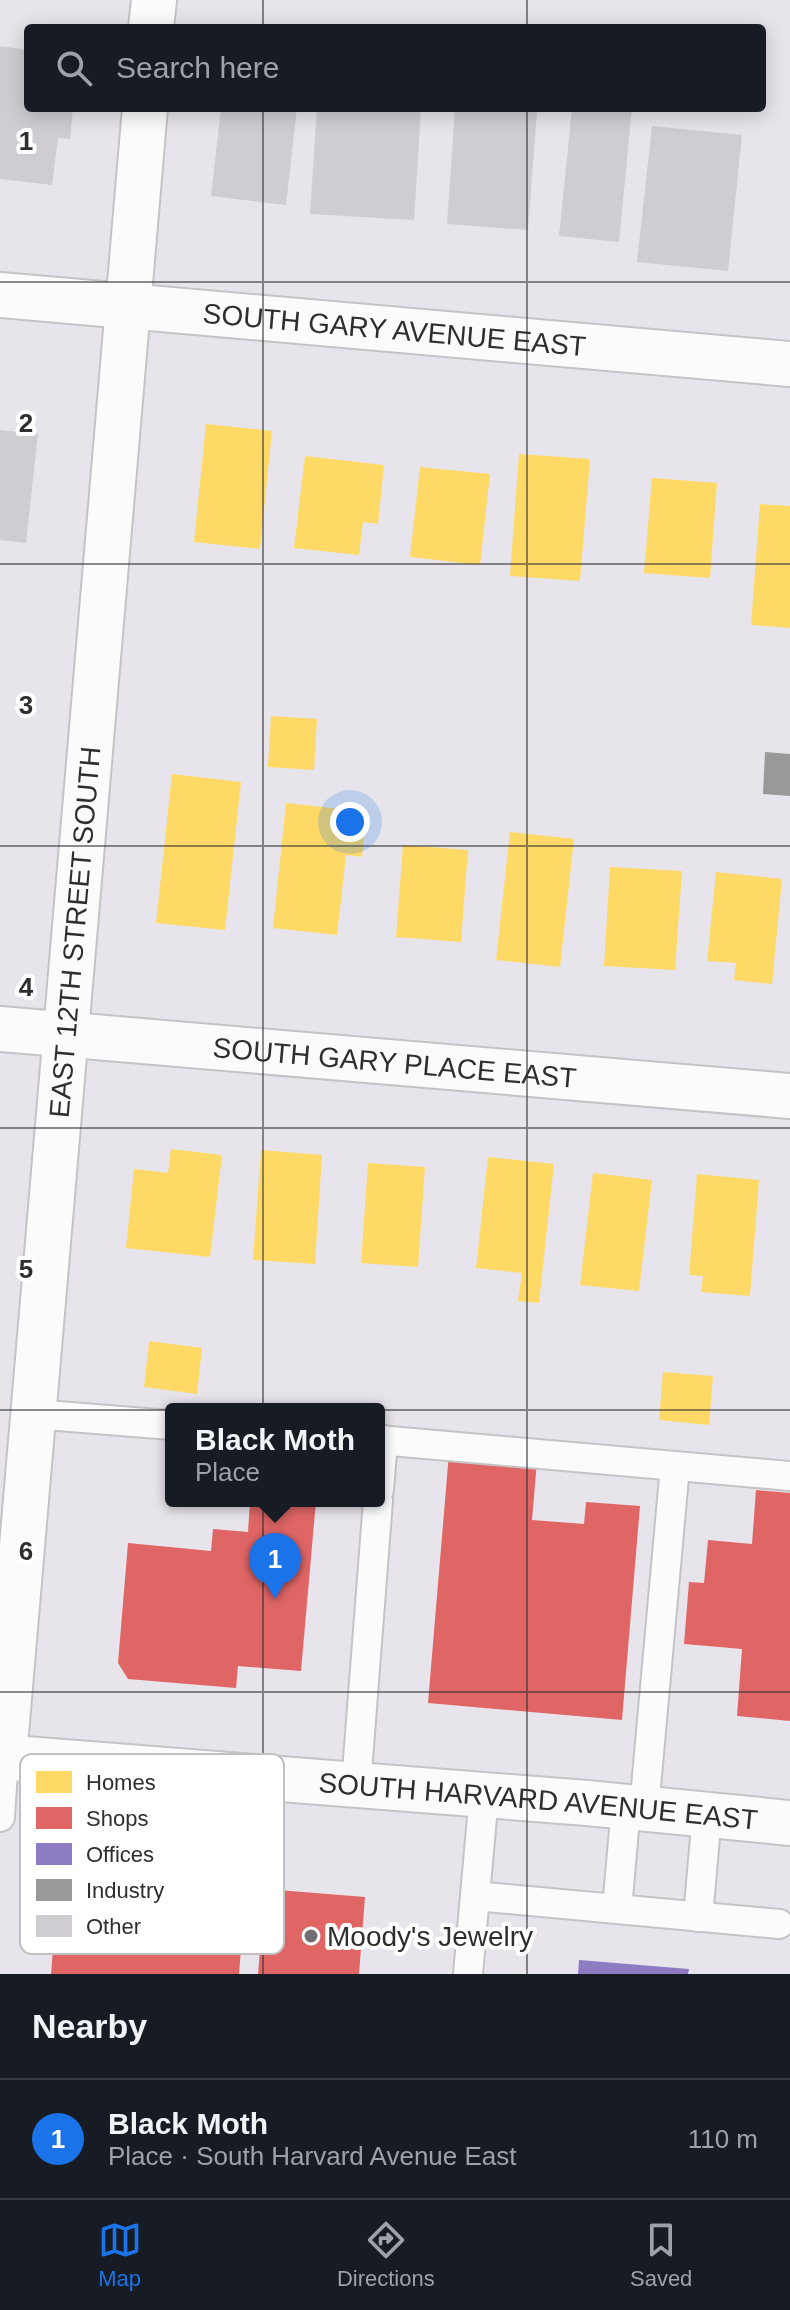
<!DOCTYPE html>
<meta charset="utf-8">
<style>
:root{--surface:#171b24;--page:#20242c;--text:#f1f3f6;--muted:#9ea1a6;--line:#363941;--accent:#1a73e8}
body{margin:0;font-family:Arial,sans-serif;background:var(--page);color:var(--text)}
.you{position:absolute;left:350px;top:822px;width:28px;height:28px;margin:-20px;border:6px solid #fff;border-radius:50%;background:#1a73e8;box-shadow:0 0 0 12px #1a73e833}
.badge{display:grid;place-items:center;width:52px;height:52px;border-radius:50%;background:var(--accent);color:#fff;font-size:26px;font-weight:700}
.pin{position:absolute;translate:-50% -66px;filter:drop-shadow(0 2px 4px #0008)}
.pin::after{content:'';position:absolute;top:42px;width:28px;height:24px;background:inherit;clip-path:polygon(0 0,100% 0,50% 100%)}
.popup{position:absolute;left:165px;top:1403px;width:220px;height:104px;box-sizing:border-box;display:grid;place-content:center;border-radius:8px;background:var(--surface);filter:drop-shadow(0 2px 6px #0005);font-size:26px;white-space:nowrap;color:var(--muted)}
.popup b{font-size:30px;color:var(--text)}
.popup::after{content:'';position:absolute;left:50%;top:100%;margin-left:-16px;border:16px solid transparent;border-top-color:var(--surface)}
.list{margin:0;padding:0;list-style:none}
h2{display:flex;justify-content:space-between;align-items:center;height:104px;margin:0;padding:0 32px;font-size:34px}
h2 small{font-size:26px;font-weight:400;color:var(--muted)}
.list li{display:grid;grid-template-columns:52px 1fr auto;gap:24px;align-items:center;box-sizing:border-box;height:120px;padding:0 32px;border-top:2px solid var(--line)}
.list b{display:block;font-size:30px;white-space:nowrap}
.list p{margin:0;font-size:26px;white-space:nowrap;color:var(--muted)}
.list em{font-size:26px;font-style:normal;color:var(--muted)}
.icon{flex:none;width:44px;height:44px;fill:none;stroke:currentColor;stroke-width:2;stroke-linecap:round;stroke-linejoin:round}
.map{position:relative;flex:none;width:790px;height:1974px;overflow:hidden}
.search{position:absolute;background:var(--surface);box-shadow:0 4px 20px #0003;left:24px;right:24px;top:24px;height:88px;display:flex;align-items:center;gap:20px;box-sizing:border-box;padding:0 28px;border-radius:8px;color:var(--muted);font-size:30px}
.sheet{height:224px;background:var(--surface)}
nav{display:flex;justify-content:space-around;align-items:center;box-sizing:border-box;height:112px;border-top:2px solid var(--line);background:var(--surface);font-size:22px;color:var(--muted)}
nav a{display:grid;justify-items:center;gap:4px}
nav .on{color:var(--accent)}
.map>svg:first-child{display:block}
.homes{fill:#ffd966}
.shops{fill:#e06666}
.offices{fill:#8e7cc3}
.industry{fill:#999}
.building{fill:#cfcdd2}
.lines{fill:none;stroke-linecap:round;stroke-linejoin:round}
.lane-casing{stroke:#c4c4c6;stroke-width:32}
.street-casing{stroke:#c4c4c6;stroke-width:48}
.secondary-casing{stroke:#c4c4c6;stroke-width:48}
.lane{stroke:#fbfbfc;stroke-width:28}
.street{stroke:#fbfbfc;stroke-width:44}
.secondary{stroke:#fbfbfc;stroke-width:44}
.grid{fill:none;stroke:#2e2e2e;stroke-width:2;stroke-opacity:0.55}
.poi-dot{fill:#6f6e70;stroke:#fff;stroke-width:3}
.labels{text-anchor:middle;stroke-width:8;stroke-linejoin:round;paint-order:stroke}
.street-label{font-size:28px;fill:#2e2e2e;stroke:#fff}
.poi-label{font-size:28px;fill:#2e2e2e;stroke:#fff;text-anchor:start}
.key{fill:#fff;stroke:#c0c0c0;stroke-width:2}
.key-label{font-size:22px;fill:#2e2e2e}
.grid-label{font-size:26px;text-anchor:middle;font-weight:bold;fill:#2e2e2e;stroke:#fff;stroke-width:8;stroke-linejoin:round;paint-order:stroke}
</style>
<div class="map">
<svg width="790" height="1974" viewBox="0 0 790 1974">
<rect width="100%" height="100%" fill="#e7e5eb"/>
<g class="homes">
<path d="M206 424 272 431 260 549 194 542Z"/>
<path d="M519 454 590 459 580 581 510 576Z"/>
<path d="M305 456 384 465 378 524 363 522 359 555 294 548Z"/>
<path d="M420 467 490 474 480 565 410 557Z"/>
<path d="M652 478 717 483 710 578 644 573Z"/>
<path d="M760 504 790 506V628L751 625Z"/>
<path d="M271 716 317 719 314 770 268 767Z"/>
<path d="M172 774 241 782 225 930 156 923Z"/>
<path d="M286 803 341 809 339 828 365 831 362 857 346 855 337 935 273 928Z"/>
<path d="M510 832 574 839 560 967 496 960Z"/>
<path d="M403 845 468 850 461 942 396 937Z"/>
<path d="M610 867 682 871 675 970 604 966Z"/>
<path d="M716 872 782 879 772 984 734 980 736 963 707 961Z"/>
<path d="M171 1149 222 1155 210 1257 126 1248 134 1169 168 1173Z"/>
<path d="M261 1150 322 1155 315 1264 253 1260Z"/>
<path d="M488 1157 554 1164 539 1303 518 1301 522 1273 476 1268Z"/>
<path d="M368 1163 425 1167 418 1267 361 1263Z"/>
<path d="M593 1173 652 1180 639 1291 580 1285Z"/>
<path d="M697 1174 759 1180 750 1296 701 1292 703 1276 689 1275Z"/>
<path d="M149 1341 202 1348 197 1394 144 1387Z"/>
<path d="M663 1372 713 1376 709 1425 659 1420Z"/>
</g>
<g class="shops">
<path d="M449 1453 537 1461 532 1520 584 1524 586 1502 640 1506 622 1720 428 1703Z"/>
<path d="M756 1490 790 1493V1721L737 1716 742 1649 684 1644 689 1582 704 1583 708 1540 752 1544Z"/>
<path d="M250 1501H316L301 1671 238 1666 236 1688 128 1679 118 1663 128 1543 211 1551 213 1529 248 1532Z"/>
<path d="M59 1874 246 1889 239 1974H51Z"/>
<path d="M265 1889 365 1897 359 1974H258Z"/>
</g>
<path class="offices" d="M579 1960 689 1969 688 1974H578Z"/>
<path class="industry" d="M765 752 790 754V796L763 794Z"/>
<g class="building">
<path d="M0 46 28 50V108H73L70 139 58 138 52 185 0 179Z"/>
<path d="M221 108H297L286 205 211 196Z"/>
<path d="M317 108H421L414 220 310 214Z"/>
<path d="M455 108 537 112 528 230 447 224Z"/>
<path d="M572 108H632L619 242 559 236Z"/>
<path d="M652 126 742 135 728 271 637 262Z"/>
<path d="M0 430 38 434 26 543 0 540Z"/>
</g>
<g class="lines">
<defs>
<g id="lane">
<path d="M33 1414 171 1425"/>
<path d="M379 1440 790 1476"/>
<path d="M379 1490 383 1440"/>
<path d="M356 1785 378 1501"/>
<path d="M644 1809 675 1466"/>
<path d="M0 1817 4 1757"/>
<path d="M475 1896 779 1924"/>
<path d="M617 1909 626 1807"/>
<path d="M698 1917 707 1815"/>
<path d="M468 1974 484 1795"/>
</g>
<g id="street">
<path d="M151 28 154 0"/>
<path id="s1" d="M0 295 790 364"/>
<path id="s2" d="M0 1029 790 1096"/>
<path id="s3" d="M4 1757 145 108"/>
</g>
<g id="secondary">
<path id="s4" d="M0 1757 587 1803 790 1823"/>
</g>
</defs>
<use href="#lane" class="lane-casing"/>
<use href="#street" class="street-casing"/>
<use href="#secondary" class="secondary-casing"/>
<use href="#lane" class="lane"/>
<use href="#street" class="street"/>
<use href="#secondary" class="secondary"/>
</g>
<path class="grid" d="M263 0V28M527 0V28M263 108V1974M527 108V1974M0 282H790M0 564H790M0 846H790M0 1128H790M0 1410H790M0 1692H790"/>
<circle class="poi-dot" cx="311" cy="1936" r="8"/>
<g class="labels">
<g class="street-label">
<text dy="10" stroke="none"><textPath href="#s1" startOffset="396">SOUTH GARY AVENUE EAST</textPath></text>
<text dy="10" stroke="none"><textPath href="#s3" startOffset="828">EAST 12TH STREET SOUTH</textPath></text>
<text dy="10" stroke="none"><textPath href="#s2" startOffset="396">SOUTH GARY PLACE EAST</textPath></text>
<text dy="10" stroke="none"><textPath href="#s4" startOffset="540">SOUTH HARVARD AVENUE EAST</textPath></text>
</g>
<g class="poi-label">
<text x="327" y="1946">Moody's Jewelry</text>
</g>
</g>
<rect x="20" y="1754" width="264" height="200" rx="12" class="key"/>
<rect x="36" y="1771" width="36" height="22" fill="#ffd966"/>
<rect x="36" y="1807" width="36" height="22" fill="#e06666"/>
<rect x="36" y="1843" width="36" height="22" fill="#8e7cc3"/>
<rect x="36" y="1879" width="36" height="22" fill="#999"/>
<rect x="36" y="1915" width="36" height="22" fill="#cfcdd2"/>
<g class="key-label">
<text x="86" y="1790">Homes</text>
<text x="86" y="1826">Shops</text>
<text x="86" y="1862">Offices</text>
<text x="86" y="1898">Industry</text>
<text x="86" y="1934">Other</text>
</g>
<g class="grid-label">
<text x="26" y="150">1</text>
<text x="26" y="432">2</text>
<text x="26" y="714">3</text>
<text x="26" y="996">4</text>
<text x="26" y="1278">5</text>
<text x="26" y="1560">6</text>
</g>
</svg>
<div class="you"></div>
<div class="pin badge" style="left:275px;top:1599px">1</div>
<div class="popup"><b>Black Moth</b>Place</div>
<div class="search"><svg class="icon" aria-label="search" viewBox="0 0 24 24"><circle cx="10" cy="10" r="6"/><path d="M15 15l6 6"/></svg>Search here</div>
</div>
<section class="sheet">
<h2>Nearby<small></small></h2>
<ul class="list">
<li><span class="badge">1</span><div><b>Black Moth</b><p>Place · South Harvard Avenue East</p></div><em>110 m</em></li>
</ul>
</section>
<nav>
<a class="on"><svg class="icon" aria-label="map" viewBox="0 0 24 24"><path d="M3 6l6-2 6 2 6-2v14l-6 2-6-2-6 2zM9 4v14M15 6v14"/></svg>Map</a>
<a><svg class="icon" aria-label="directions" viewBox="0 0 24 24"><path d="M12 3l9 9-9 9-9-9zM9 14v-3h6M13 9l2 2-2 2"/></svg>Directions</a>
<a><svg class="icon" aria-label="saved" viewBox="0 0 24 24"><path d="M7 4h10v16l-5-4-5 4z"/></svg>Saved</a>
</nav>
